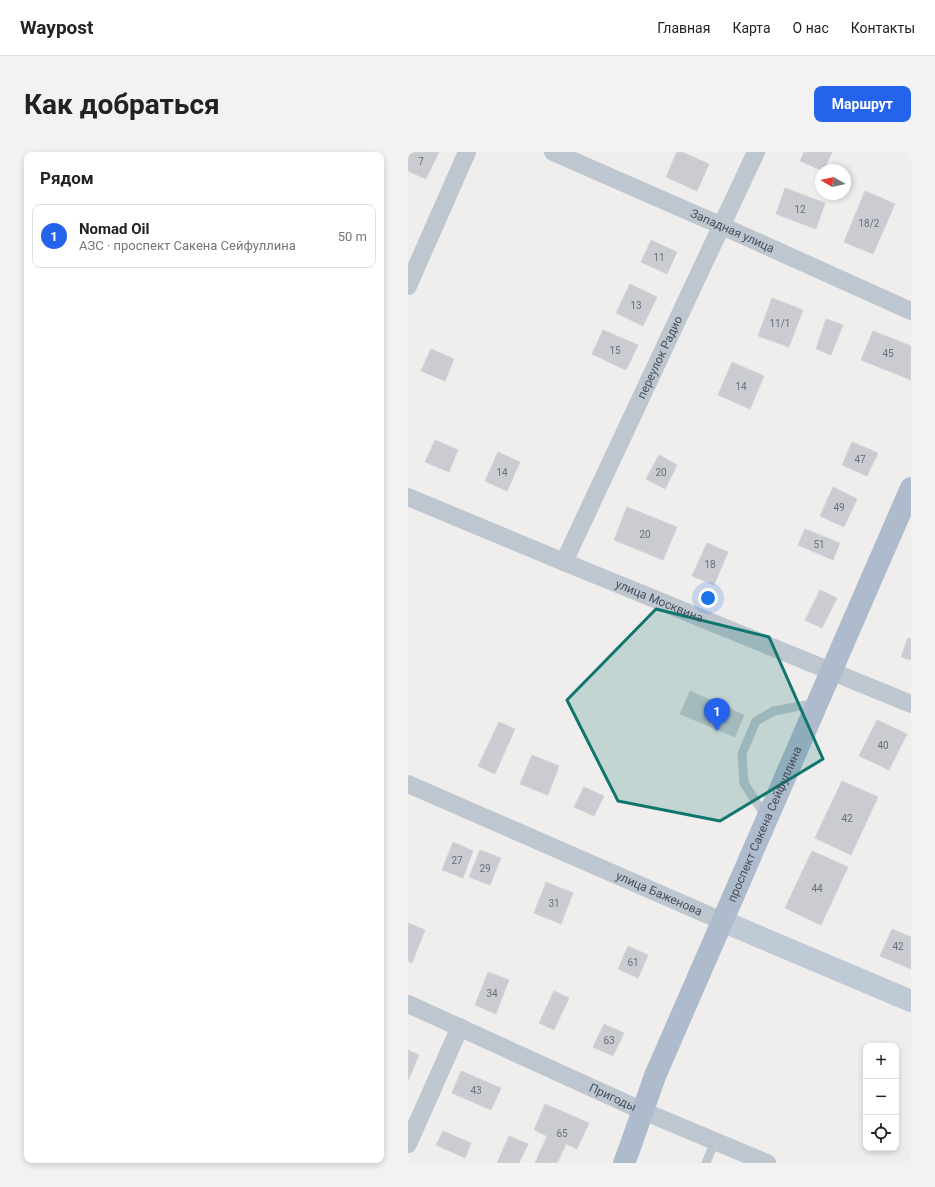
<!DOCTYPE html>
<html lang="ru">
<meta charset="utf-8">
<style>
:root{--surface:#fff;--page:#f2f2f2;--text:#222;--muted:#767676;--line:#e0e0e0;--accent:#2563eb}
body{margin:0;font-family:Roboto,sans-serif;background:var(--page);color:var(--text)}
.controls{position:absolute;right:12px;bottom:12px;display:grid;overflow:hidden;border-radius:8px;box-shadow:0 2px 6px #0003}
.controls button{width:36px;height:36px;display:grid;place-items:center;padding:0;border:0;border-bottom:1px solid var(--line);background:var(--surface);color:var(--text);font:20px sans-serif}
.compass{position:absolute;left:407px;top:12px;width:36px;height:36px;border-radius:50%;background:var(--surface);box-shadow:0 2px 6px #0003;rotate:279deg}
.you{position:absolute;left:300px;top:446px;width:14px;height:14px;margin:-10px;border:3px solid #fff;border-radius:50%;background:#1a73e8;box-shadow:0 0 0 6px #1a73e833}
.badge{display:grid;place-items:center;width:26px;height:26px;border-radius:50%;background:var(--accent);color:#fff;font-size:13px;font-weight:700}
.pin{position:absolute;translate:-50% -33px;filter:drop-shadow(0 1px 2px #0008)}
.pin::after{content:'';position:absolute;top:21px;width:14px;height:12px;background:inherit;clip-path:polygon(0 0,100% 0,50% 100%)}
.list{margin:0;padding:0;list-style:none}
h2{display:flex;justify-content:space-between;align-items:center;height:52px;margin:0;padding:0 16px;font-size:17px}
h2 small{font-size:13px;font-weight:400;color:var(--muted)}
.list li{display:grid;grid-template-columns:26px 1fr auto;gap:12px;align-items:center;box-sizing:border-box;height:64px;margin:0 8px 8px;padding:0 8px;border:1px solid var(--line);border-radius:8px}
.list b{display:block;font-size:15px;white-space:nowrap}
.list p{margin:0;font-size:13px;white-space:nowrap;color:var(--muted)}
.list em{font-size:13px;font-style:normal;color:var(--muted)}
.icon{flex:none;width:22px;height:22px;fill:none;stroke:currentColor;stroke-width:2;stroke-linecap:round;stroke-linejoin:round}
.map{position:relative;flex:none;width:503px;height:1011px;overflow:hidden;border-radius:8px}
header{display:flex;align-items:center;gap:24px;box-sizing:border-box;height:56px;padding:0 20px;background:var(--surface);border-bottom:1px solid var(--line)}
header strong{font-size:19px}
nav{display:flex;gap:22px;margin-inline-start:auto;font-size:14px}
.intro{display:flex;align-items:center;justify-content:space-between;box-sizing:border-box;height:96px;padding:0 24px}
h1{margin:0;font-size:28px}
.button{padding:10px 18px;border-radius:8px;background:var(--accent);color:#fff;font-size:14px;font-weight:700}
main{display:flex;gap:24px;padding:0 24px}
aside{flex:1;background:var(--surface);border-radius:8px;box-shadow:0 2px 6px #0003}
.map>svg:first-child{display:block}
.building{fill:#caccd2;stroke:#d1d3d9}
.lines{fill:none;stroke-linecap:round;stroke-linejoin:round}
.lane{stroke:#bec7d0;stroke-width:9}
.street{stroke:#bec7d0;stroke-width:18}
.secondary{stroke:#c0cad7;stroke-width:22}
.primary{stroke:#adbbcd;stroke-width:22}
.marked{fill:#0f766e;fill-opacity:0.2;stroke:#0f766e;stroke-width:3;stroke-linejoin:round}
.labels{text-anchor:middle;stroke-width:4;stroke-linejoin:round;paint-order:stroke}
.number-label{font-size:10px;fill:#676f79}
.street-label{font-size:12px;fill:#46505b;stroke:#fff}
</style>
<header>
<strong>Waypost</strong>
<nav><a>Главная</a><a>Карта</a><a>О нас</a><a>Контакты</a></nav>
</header>
<div class="intro"><h1>Как добраться</h1><a class="button">Маршрут</a></div>
<main>
<aside>
<h2>Рядом<small></small></h2>
<ul class="list">
<li><span class="badge">1</span><div><b>Nomad Oil</b><p>АЗС · проспект Сакена Сейфуллина</p></div><em>50 m</em></li>
</ul>
</aside>
<div class="map">
<svg width="503" height="1011" viewBox="0 0 503 1011">
<rect width="100%" height="100%" fill="#f0eded"/>
<g class="building">
<path d="M0 0H31L18 27 0 19Z"/>
<path d="M269 0H274L301 12 289 39 258 25Z"/>
<path d="M396 0H424L416 18H413L392 9Z"/>
<path d="M377 36 417 51 408 77 368 62Z"/>
<path d="M457 39 487 52 465 102 436 90Z"/>
<path d="M243 88 269 100 259 122 233 110Z"/>
<path d="M222 132 249 145 235 174 208 161Z"/>
<path d="M364 146 395 158 381 195 350 184Z"/>
<path d="M418 167 435 173 423 203 408 197Z"/>
<path d="M195 178 230 193 218 218 184 202Z"/>
<path d="M465 179 503 194V228L453 208Z"/>
<path d="M23 197 46 207 37 229 13 219Z"/>
<path d="M324 210 356 224 342 257 310 243Z"/>
<path d="M27 288 50 298 41 320 17 310Z"/>
<path d="M444 290 470 301 459 324 434 313Z"/>
<path d="M90 300 112 310 99 339 77 329Z"/>
<path d="M251 303 269 313 257 337 238 327Z"/>
<path d="M425 335 449 347 436 375 412 364Z"/>
<path d="M219 355 269 375 255 408 206 388Z"/>
<path d="M397 377 432 391 425 408 390 393Z"/>
<path d="M299 391 320 400 306 433 284 424Z"/>
<path d="M412 438 429 446 414 476 397 468Z"/>
<path d="M500 486 503 487V508L493 505Z"/>
<path d="M282 539 336 563 327 585 272 562Z"/>
<path d="M469 568 499 582 481 618 451 604Z"/>
<path d="M91 570 107 577 87 622 70 614Z"/>
<path d="M124 603 151 614 140 643 112 632Z"/>
<path d="M434 629 470 645 443 703 407 686Z"/>
<path d="M176 635 196 644 186 664 166 655Z"/>
<path d="M45 690 65 699 55 726 34 718Z"/>
<path d="M72 698 93 706 82 733 61 725Z"/>
<path d="M404 699 440 715 413 773 377 756Z"/>
<path d="M138 730 165 741 153 772 126 761Z"/>
<path d="M0 771 17 778 4 811 0 809Z"/>
<path d="M484 777 503 785V817L472 804Z"/>
<path d="M220 794 240 803 230 826 210 817Z"/>
<path d="M80 820 101 828 88 862 67 853Z"/>
<path d="M146 839 161 846 146 878 131 871Z"/>
<path d="M196 872 216 881 205 904 185 895Z"/>
<path d="M0 898 11 903 0 929Z"/>
<path d="M53 919 93 936 83 958 44 941Z"/>
<path d="M137 952 181 971 169 997 158 992 149 1011H127L139 984 126 978Z"/>
<path d="M35 979 63 991 57 1006 28 993Z"/>
<path d="M101 984 120 992 111 1011H89Z"/>
</g>
<g class="lines">
<g class="lane">
<path d="M358 665 336 631 334 602 348 569 366 559 408 551"/>
<path d="M298 1011 307 989"/>
</g>
<g class="street">
<path id="s1" d="M145 0 314 74 503 159"/>
<path d="M0 134 59 0"/>
<path id="s2" d="M0 345 156 410 503 552"/>
<path id="s3" d="M156 410 348 0"/>
<path id="s4" d="M0 632 314 769"/>
<path id="s5" d="M0 852 235 959 359 1011"/>
<path d="M0 992 52 875"/>
</g>
<path class="secondary" d="M314 769 503 849"/>
<path class="primary" id="s6" d="M216 1011 221 998 247 924 503 336"/>
</g>
<path class="marked" d="M248 457 361 485 415 607 312 669 210 649 159 548Z"/>
<g class="labels">
<g class="number-label">
<text x="13" y="13">7</text>
<text x="392" y="61">12</text>
<text x="461" y="75">18/2</text>
<text x="251" y="109">11</text>
<text x="228" y="157">13</text>
<text x="372" y="175">11/1</text>
<text x="207" y="202">15</text>
<text x="480" y="205">45</text>
<text x="333" y="238">14</text>
<text x="452" y="311">47</text>
<text x="94" y="324">14</text>
<text x="253" y="324">20</text>
<text x="431" y="359">49</text>
<text x="237" y="386">20</text>
<text x="411" y="396">51</text>
<text x="302" y="416">18</text>
<text x="475" y="597">40</text>
<text x="439" y="670">42</text>
<text x="49" y="712">27</text>
<text x="77" y="720">29</text>
<text x="409" y="740">44</text>
<text x="146" y="755">31</text>
<text x="490" y="798">42</text>
<text x="225" y="814">61</text>
<text x="84" y="845">34</text>
<text x="201" y="892">63</text>
<text x="68" y="942">43</text>
<text x="154" y="985">65</text>
</g>
<g class="street-label">
<text dy="4" stroke="none"><textPath href="#s1" startOffset="196">Западная улица</textPath></text>
<text dy="4" stroke="none"><textPath href="#s3" startOffset="226">переулок Радио</textPath></text>
<text dy="4" stroke="none"><textPath href="#s2" startOffset="272">улица Москвина</textPath></text>
<text dy="4" stroke="none"><textPath href="#s6" startOffset="367">проспект Сакена Сейфуллина</textPath></text>
<text dy="4" stroke="none"><textPath href="#s4" startOffset="274">улица Баженова</textPath></text>
<text dy="4" stroke="none"><textPath href="#s5" startOffset="225">Пригоды</textPath></text>
</g>
</g>
</svg>
<div class="controls">
<button>+</button>
<button>−</button>
<button><svg class="icon" aria-label="locate" viewBox="0 0 24 24"><circle cx="12" cy="12" r="6"/><path d="M12 2v4M12 18v4M2 12h4M18 12h4"/></svg></button>
</div>
<svg class="compass" viewBox="-18 -18 36 36"><path d="M0-13l5 13h-10z" fill="#e53935"/><path d="M0 13l5-13h-10z" fill="#767676"/></svg>
<div class="you"></div>
<div class="pin badge" style="left:309px;top:579px">1</div>
</div>
</main>
